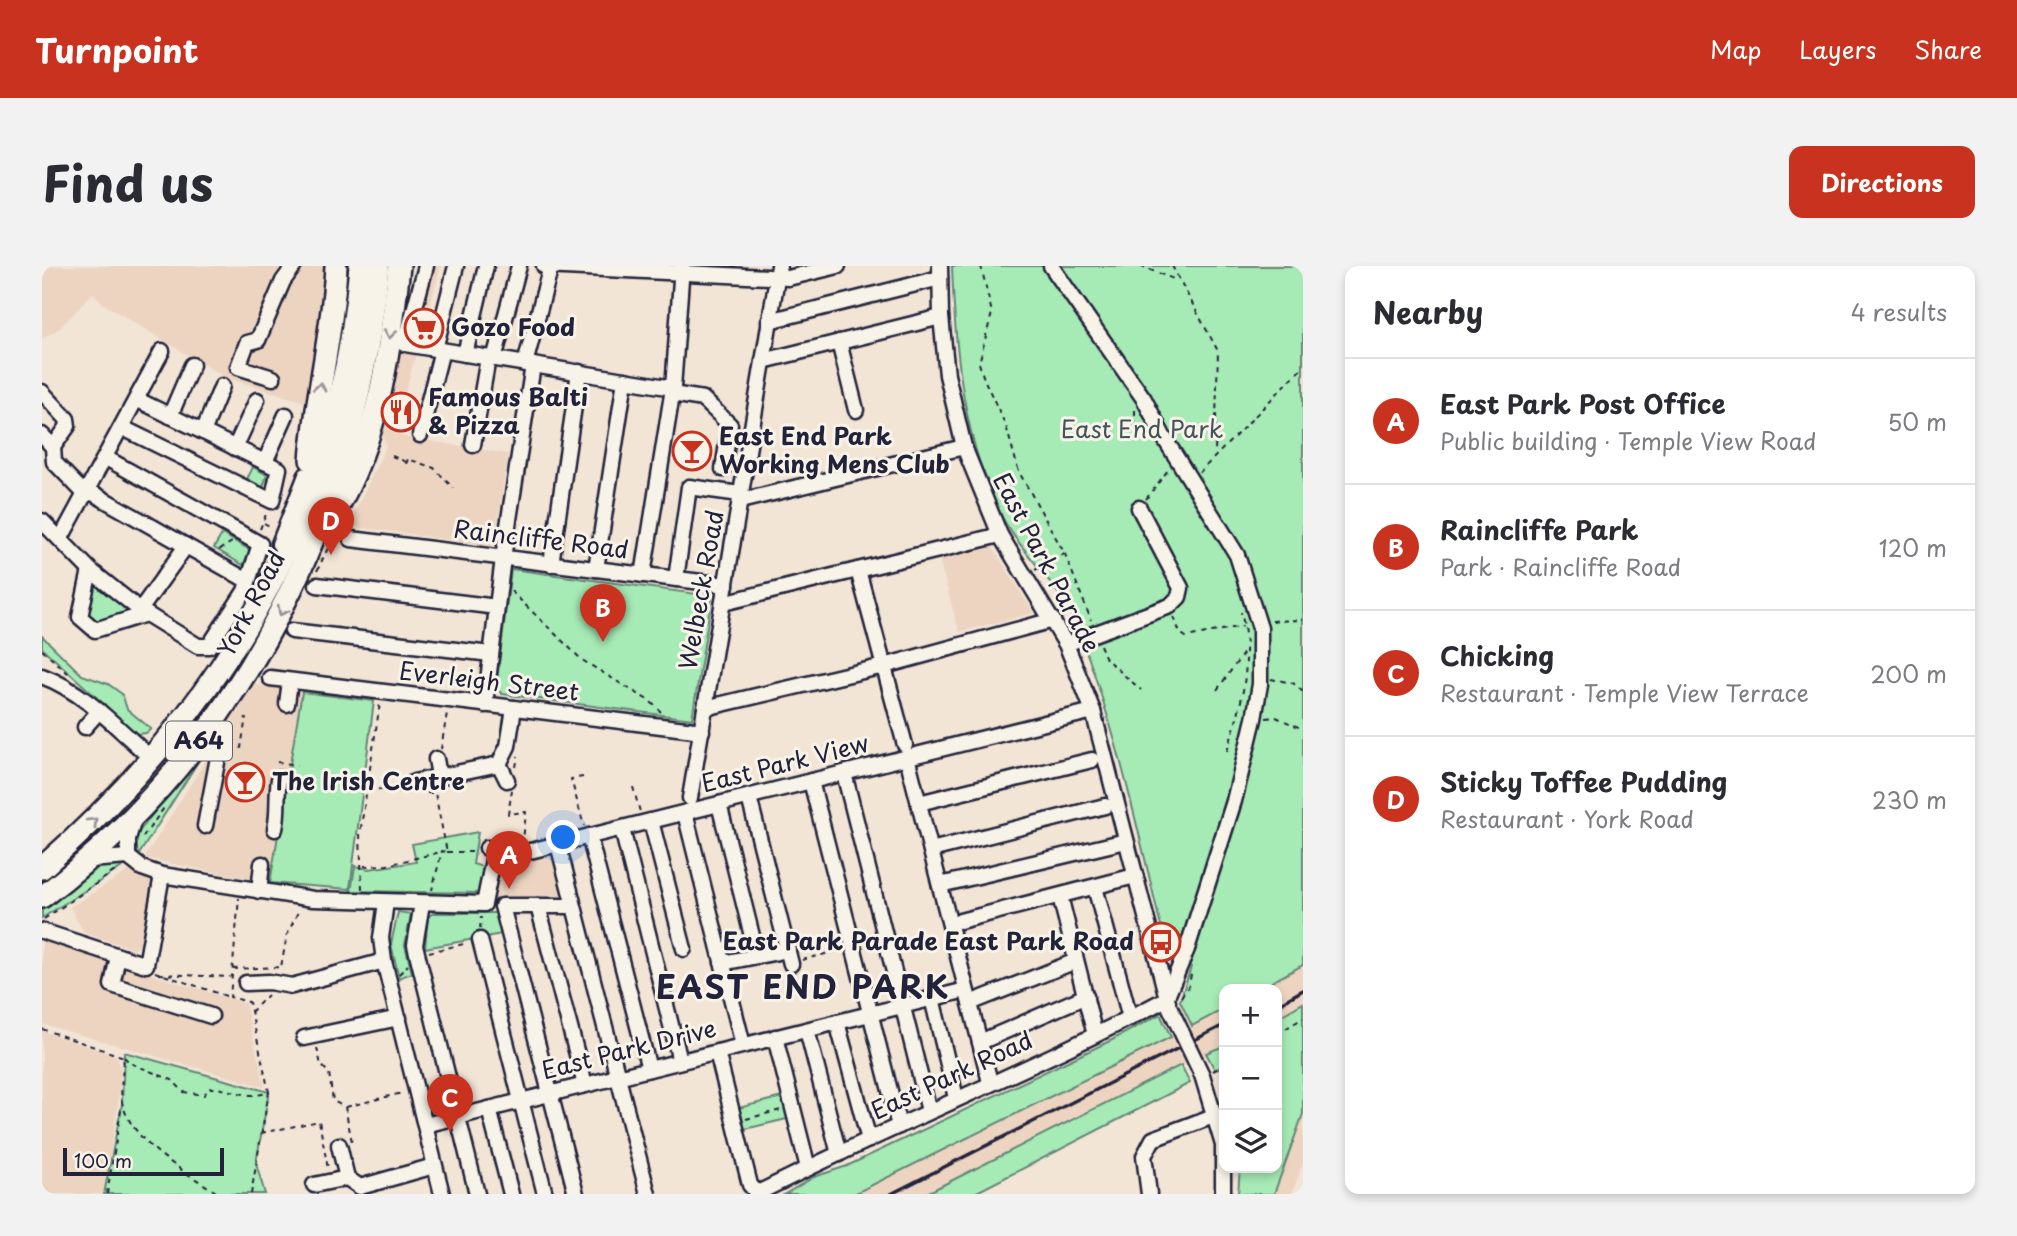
<!DOCTYPE html>
<meta charset="utf-8">
<style>
:root{--surface:#fff;--page:#f2f2f3;--text:#2b2b33;--muted:#7c7c81;--line:#e1e1e2;--accent:#c8321e}
body{margin:0;font-family:"Playpen Sans",sans-serif;background:var(--page);color:var(--text)}
.controls{position:absolute;right:21px;bottom:21px;display:grid;overflow:hidden;border-radius:14px;box-shadow:0 4px 10px #0003}
.controls button{width:63px;height:63px;display:grid;place-items:center;padding:0;border:0;border-bottom:2px solid var(--line);background:var(--surface);color:var(--text);font:35px sans-serif}
.scale{position:absolute;left:21px;bottom:18px;width:161px;box-sizing:border-box;padding-left:7px;border:4px solid #22223b;border-top:0;font-size:19px;line-height:24px;white-space:nowrap;color:#22223b;-webkit-text-stroke:5px #f7f3e8;paint-order:stroke}
.you{position:absolute;left:522px;top:572px;width:24px;height:24px;margin:-18px;border:5px solid #fff;border-radius:50%;background:#1a73e8;box-shadow:0 0 0 10px #1a73e833}
.badge{display:grid;place-items:center;width:46px;height:46px;border-radius:50%;background:var(--accent);color:#fff;font-size:23px;font-weight:700}
.pin{position:absolute;translate:-50% -58px;filter:drop-shadow(0 2px 4px #0008)}
.pin::after{content:'';position:absolute;top:37px;width:24px;height:21px;background:inherit;clip-path:polygon(0 0,100% 0,50% 100%)}
.list{margin:0;padding:0;list-style:none}
h2{display:flex;justify-content:space-between;align-items:center;height:91px;margin:0;padding:0 28px;font-size:30px}
h2 small{font-size:23px;font-weight:400;color:var(--muted)}
.list li{display:grid;grid-template-columns:46px 1fr auto;gap:21px;align-items:center;box-sizing:border-box;height:126px;padding:0 28px;border-top:2px solid var(--line)}
.list b{display:block;font-size:26px;white-space:nowrap}
.list p{margin:0;font-size:23px;white-space:nowrap;color:var(--muted)}
.list em{font-size:23px;font-style:normal;color:var(--muted)}
.icon{flex:none;width:38px;height:38px;fill:none;stroke:currentColor;stroke-width:2;stroke-linecap:round;stroke-linejoin:round}
.map{position:relative;flex:none;width:1261px;height:928px;overflow:hidden;border-radius:14px}
header{display:flex;align-items:center;gap:42px;box-sizing:border-box;height:98px;padding:0 35px;background:var(--accent);color:#fff}
header strong{font-size:33px}
nav{display:flex;gap:38px;margin-inline-start:auto;font-size:24px}
.intro{display:flex;align-items:center;justify-content:space-between;box-sizing:border-box;height:168px;padding:0 42px}
h1{margin:0;font-size:49px}
.button{padding:18px 32px;border-radius:14px;background:var(--accent);color:#fff;font-size:24px;font-weight:700}
main{display:flex;gap:42px;padding:0 42px}
aside{flex:1;background:var(--surface);border-radius:14px;box-shadow:0 4px 10px #0003}
.map>svg:first-child{display:block}
.built{fill:#ecd4c1}
.green{fill:#a6eab5;stroke:#648678;stroke-width:2}
.lines{fill:none;stroke-linecap:round;stroke-linejoin:round}
.minor-casing{stroke:#22223b;stroke-width:19}
.highway-casing{stroke:#22223b;stroke-width:26}
.path{stroke:#22223b;stroke-width:2;stroke-dasharray:5 5;stroke-linecap:butt}
.minor{stroke:#f7f3e8;stroke-width:14}
.highway{stroke:#f7f3e8;stroke-width:21}
.rail{stroke:#22223b;stroke-width:3.5}
.minor-bridge-casing{stroke:#22223b;stroke-width:19;stroke-linecap:butt}
.minor-bridge{stroke:#f7f3e8;stroke-width:14}
.oneway{stroke:#97959a}
.labels{text-anchor:middle;stroke-width:6;stroke-linejoin:round;paint-order:stroke}
.shield{fill:#f7f3e8;stroke:#62616f;stroke-width:2}
.shield-label{font-size:23px;font-weight:bold;fill:#22223b}
.poi-label{font-size:24px;font-weight:bold;fill:#22223b;stroke:#f7f3e8;text-anchor:start}
.park-label{font-size:24px;fill:#43545a;stroke:#f7f3e8}
.street-label{font-size:24px;fill:#22223b;stroke:#f7f3e8}
.district-label{font-size:32px;font-weight:bold;letter-spacing:2px;fill:#22223b;stroke:#f7f3e8}
</style>
<header>
<strong>Turnpoint</strong>
<nav><a>Map</a><a>Layers</a><a>Share</a></nav>
</header>
<div class="intro"><h1>Find us</h1><a class="button">Directions</a></div>
<main>
<div class="map">
<svg width="1261" height="928" viewBox="0 0 1261 928">
<rect width="100%" height="100%" fill="#f2e5d6"/>
<filter id="ink" filterUnits="userSpaceOnUse"><feTurbulence type="fractalNoise" baseFrequency=".0143" numOctaves="2"/><feDisplacementMap in="SourceGraphic" scale="14" xChannelSelector="R" yChannelSelector="G"/><feConvolveMatrix kernelMatrix="1 2 1 2 8 2 1 2 1" color-interpolation-filters="sRGB"/></filter>
<g filter="url(#ink)">
<g class="built">
<path d="M0 0H281V49L266 137 184 112 63 39 51 27 18 62 0 73Z"/>
<path d="M375 0H399L356 152 358 170 466 188 452 280 306 260 344 180 338 162Z"/>
<path d="M950 280 992 347 917 366 897 293Z"/>
<path d="M212 418 260 426 228 617 102 592Z"/>
<path d="M510 583 520 631 454 632 453 636H446L455 595 459 592 477 593Z"/>
<path d="M88 604 104 611 111 619 100 678 92 683 42 667 28 641Z"/>
<path d="M0 675 203 737 223 821 0 758Z"/>
<path d="M1261 699V737L1235 752V723H1217Z"/>
<path d="M1182 743V780L883 928H812Z"/>
<path d="M0 765 75 790 79 805 76 838 62 928H0Z"/>
<path d="M1261 848V897L1250 928H1232Z"/>
</g>
<g class="green">
<path d="M910 0H1261V699L1217 723H1182V743L1150 760 1138 735 1149 701 1126 690C1099 578 1076 465 1034 358 1020 323 980 287 961 253 921 177 913 85 910 0Z"/>
<path d="M211 201 225 209 220 224 203 217Z"/>
<path d="M180 268 208 284 201 299 172 282Z"/>
<path d="M469 303 670 330 650 453 460 428 454 422Z"/>
<path d="M57 318 85 340 84 349 56 357 45 348 49 320Z"/>
<path d="M0 370 40 409 66 418 80 428 85 443 109 463 104 467 95 468 0 382Z"/>
<path d="M260 426 332 435 308 623 228 617Z"/>
<path d="M159 487 161 488 96 590 93 571Z"/>
<path d="M436 566 431 598 441 601 437 627 309 625 313 600 327 603 374 596 370 578Z"/>
<path d="M79 597 83 599 0 652V644L60 599Z"/>
<path d="M356 646 369 648 363 679 370 707 357 712 349 678Z"/>
<path d="M391 647H455L460 668 383 682 386 651Z"/>
<path d="M1261 737V848L1232 928H1196L1198 902H1235V752Z"/>
<path d="M1118 748 1129 771 812 928H743L772 911 805 900 1070 774Z"/>
<path d="M1182 780V800L1173 804 1164 787Z"/>
<path d="M82 786 227 826 214 897 223 928H62L80 838Z"/>
<path d="M1139 799 1148 817 931 928H883Z"/>
<path d="M748 829 753 851 695 865 689 844Z"/>
</g>
<g class="lines">
<defs>
<g id="minor">
<path d="M384 0 363 78 631 122"/>
<path d="M502 0 746 12 796 0"/>
<path d="M898 0 899 51 905 109 922 181 958 269 1024 378 1051 445 1126 736"/>
<path d="M1009 0 1102 133 1121 170 1195 289 1218 362V418L1212 453 1192 535 1145 683 1124 733"/>
<path d="M727 55 898 12"/>
<path d="M797 76 814 144"/>
<path d="M393 83 414 0"/>
<path d="M423 88 444 0"/>
<path d="M452 93 477 0"/>
<path d="M721 95 899 51"/>
<path d="M483 98 509 0"/>
<path d="M231 112 196 101 205 77 216 74 241 15 252 0"/>
<path d="M0 126 25 153 26 160 11 181"/>
<path d="M630 128 661 133 688 159 681 203"/>
<path d="M128 150 150 99"/>
<path d="M81 162 230 235 237 203 96 134"/>
<path d="M161 166 180 120"/>
<path d="M0 169 11 181 12 196 44 229"/>
<path d="M378 169 400 84"/>
<path d="M431 179 446 92"/>
<path d="M193 182 215 134"/>
<path d="M223 196 244 149"/>
<path d="M47 225 206 315"/>
<path d="M698 235 922 181"/>
<path d="M0 255 48 304 98 344 156 380H167L203 325 218 278 64 192"/>
<path d="M19 272 120 85"/>
<path d="M309 273 684 319"/>
<path d="M237 278 264 209"/>
<path d="M509 298 537 106"/>
<path d="M554 303 583 114"/>
<path d="M48 304 38 351 53 364 104 348"/>
<path d="M816 304 863 479"/>
<path d="M601 309 631 122 640 0"/>
<path d="M634 313 647 221 698 228"/>
<path d="M275 319 455 341"/>
<path d="M681 337 958 269"/>
<path d="M98 344 144 280"/>
<path d="M250 365 449 388"/>
<path d="M1024 378 1128 340 1137 331 1139 322 1097 242"/>
<path d="M0 410C43 426 76 463 110 493"/>
<path d="M228 412 660 465"/>
<path d="M245 438 248 415"/>
<path d="M443 439 461 292 491 99"/>
<path d="M663 442 842 400 1011 354"/>
<path d="M43 461 57 445"/>
<path d="M865 491 948 816"/>
<path d="M394 493 397 510"/>
<path d="M457 498 465 514"/>
<path d="M802 507 887 845"/>
<path d="M769 515 857 860"/>
<path d="M372 516 457 498 466 480 472 442"/>
<path d="M707 531 749 698"/>
<path d="M648 532 737 0"/>
<path d="M877 537 1050 494"/>
<path d="M677 538 715 690"/>
<path d="M643 547 701 779"/>
<path d="M609 555 642 683"/>
<path d="M163 560 177 486"/>
<path d="M233 563C237 545 234 531 237 513"/>
<path d="M580 563 638 795"/>
<path d="M547 570 607 803"/>
<path d="M516 578 606 928"/>
<path d="M445 582 480 587 1051 445"/>
<path d="M889 584 1063 540"/>
<path d="M86 591V573L93 550"/>
<path d="M48 594 86 591 100 602 120 609 271 633 442 638 453 584"/>
<path d="M898 619 1084 575"/>
<path d="M1053 621 1088 752"/>
<path d="M217 625 220 598"/>
<path d="M1018 630 1053 769"/>
<path d="M344 636 339 672 342 695 400 928"/>
<path d="M380 637 373 679 435 928"/>
<path d="M496 640 543 819"/>
<path d="M531 640H460L534 928"/>
<path d="M918 655 1093 610"/>
<path d="M0 665 104 699 120 609"/>
<path d="M438 674 503 928"/>
<path d="M76 690 70 719 169 750"/>
<path d="M680 697 746 684"/>
<path d="M204 717 227 716 250 720 342 695"/>
<path d="M890 732 914 832"/>
<path d="M928 737 1034 695"/>
<path d="M795 756 827 874"/>
<path d="M765 764 797 888"/>
<path d="M733 771 766 902"/>
<path d="M262 772 357 752"/>
<path d="M938 776 1044 730"/>
<path d="M675 786 708 919 715 927"/>
<path d="M1160 809 1181 879V928"/>
<path d="M447 843 469 928"/>
<path d="M383 859 924 724"/>
<path d="M297 879 305 912"/>
<path d="M272 919 305 912 318 921 392 900"/>
<path d="M714 928C849 859 991 804 1124 733"/>
<path d="M1107 928 1102 890 1111 873 1174 849"/>
</g>
<g id="highway">
<path d="M269 194C274 129 291 66 294 0"/>
<path d="M289 252C336 177 348 87 357 0"/>
<path d="M0 602C183 441 298 246 318 0"/>
<path d="M0 631C202 477 313 250 336 0"/>
</g>
</defs>
<use href="#minor" class="minor-casing"/>
<use href="#highway" class="highway-casing"/>
<g class="path">
<path d="M939 0 950 47 937 97 942 113 964 160 977 206 1023 288 1049 354"/>
<path d="M1098 0 1134 14"/>
<path d="M1130 0 1176 85 1173 187"/>
<path d="M1093 144V160L1106 169"/>
<path d="M350 190 364 196"/>
<path d="M364 198 366 193 392 202 411 222"/>
<path d="M1157 207 1261 101"/>
<path d="M1104 233 1126 204"/>
<path d="M222 257 229 261"/>
<path d="M218 263 225 246"/>
<path d="M177 284 190 276"/>
<path d="M288 284V279L296 265"/>
<path d="M993 304 1022 288"/>
<path d="M275 305 285 284 296 272"/>
<path d="M469 325 540 394 609 436 619 446"/>
<path d="M1132 351 1138 367 1144 371 1201 360"/>
<path d="M1230 355 1261 354"/>
<path d="M1058 379 1064 393 1099 424"/>
<path d="M0 384 28 409"/>
<path d="M1229 413 1251 417 1261 426"/>
<path d="M1175 424 1203 385"/>
<path d="M1224 452 1234 451 1261 463"/>
<path d="M188 480 199 482 204 451"/>
<path d="M399 483 405 447"/>
<path d="M1185 485C1200 441 1211 393 1199 346"/>
<path d="M235 496 255 499"/>
<path d="M474 501 476 490"/>
<path d="M541 511 529 513 542 560"/>
<path d="M591 521 598 546"/>
<path d="M326 522 366 527"/>
<path d="M470 524 466 548 484 546 481 575"/>
<path d="M385 527H393L405 586 400 585 390 624"/>
<path d="M101 571 124 539"/>
<path d="M405 586H434"/>
<path d="M322 600 345 599 399 586"/>
<path d="M320 623 318 568 338 437"/>
<path d="M2 653 73 605"/>
<path d="M438 663 439 651"/>
<path d="M387 686 426 677"/>
<path d="M760 694 799 684"/>
<path d="M191 703 239 701 245 669 257 644"/>
<path d="M113 706 187 731"/>
<path d="M117 708 188 711"/>
<path d="M357 708 366 699"/>
<path d="M1139 731 1147 720 1149 708"/>
<path d="M209 746 226 729"/>
<path d="M0 763 82 791C81 805 77 826 81 840 95 882 143 905 177 928"/>
<path d="M1235 768 1261 752"/>
<path d="M275 782 279 799 287 807 291 835 303 841 310 876"/>
<path d="M82 791 88 797 130 814 142 826 162 829 167 822H172C191 823 206 834 227 826L207 736 188 731 197 632"/>
<path d="M1171 805 1182 799"/>
<path d="M304 841 360 827"/>
<path d="M704 853 739 844"/>
<path d="M219 867 277 855 286 903"/>
<path d="M65 928 80 839"/>
<path d="M209 928 227 826"/>
</g>
<use href="#minor" class="minor"/>
<use href="#highway" class="highway"/>
<g class="rail">
<path d="M1235 739 1261 724"/>
<path d="M849 928 1182 759"/>
</g>
<defs>
<path id="minor-bridge" d="M1128 742 1160 809"/>
</defs>
<use href="#minor-bridge" class="minor-bridge-casing"/>
<use href="#minor-bridge" class="minor-bridge"/>
</g>
<defs><path id="oneway-chevron" d="M-2-3.5L2.5 0L-2 3.5" fill="none" stroke-width="1.6" stroke-linecap="round" stroke-linejoin="round" transform="scale(1.75)"/></defs>
<g class="oneway">
<use href="#oneway-chevron" transform="translate(348 68) rotate(99)"/>
<use href="#oneway-chevron" transform="translate(278 121) rotate(-80)"/>
<use href="#oneway-chevron" transform="translate(240 345) rotate(117)"/>
<use href="#oneway-chevron" transform="translate(51 556) rotate(-45)"/>
</g>
</g>
<defs>
<symbol id="supermarket-ring" viewBox="-11 -11 22 22"><circle r="9.5" fill="#f7f3e8" stroke="#c8321e" stroke-width="1.5"/><path d="M-6-5.5h2.5l.6 2H6L4.5 2H-2.5L-4.4-4H-6ZM-1.5 3.2a1.3 1.3 0 1 0 .1 0ZM3 3.2a1.3 1.3 0 1 0 .1 0Z" fill="#c8321e"/></symbol>
<symbol id="restaurant-ring" viewBox="-11 -11 22 22"><circle r="9.5" fill="#f7f3e8" stroke="#c8321e" stroke-width="1.5"/><path d="M-5-6h1v4h1v-4h1v4h1v-4h1v5L-1.5 .5V6h-2V.5L-5-1ZM5-6V6H3V1.5H1.5Q1.5-4 5-6Z" fill="#c8321e"/></symbol>
<symbol id="bar-ring" viewBox="-11 -11 22 22"><circle r="9.5" fill="#f7f3e8" stroke="#c8321e" stroke-width="1.5"/><path d="M-6-5H6L.8 .8V4.5H3.5V6h-7V4.5H-.8V.8Z" fill="#c8321e"/></symbol>
<symbol id="bus-ring" viewBox="-11 -11 22 22"><circle r="9.5" fill="#f7f3e8" stroke="#c8321e" stroke-width="1.5"/><path d="M-5-6H5V4H4V6H2V4H-2V6H-4V4H-5ZM-3.5-4V0h7V-4ZM-3.5 1.2v1.5H-2V1.2ZM2 1.2v1.5H3.5V1.2Z" fill="#c8321e"/></symbol>
</defs>
<g fill-rule="evenodd">
<use href="#supermarket-ring" x="360" y="40" width="44" height="44"/>
<use href="#restaurant-ring" x="337" y="124" width="44" height="44"/>
<use href="#bar-ring" x="628" y="163" width="44" height="44"/>
<use href="#bar-ring" x="181" y="494" width="44" height="44"/>
<use href="#bus-ring" x="1097" y="654" width="44" height="44"/>
</g>
<g class="labels">
<rect class="shield" x="124" y="455.5" width="66" height="39" rx="5"/>
<g class="shield-label">
<text x="157" y="483">A64</text>
</g>
<g class="poi-label">
<text x="409" y="70">Gozo Food</text>
<text x="386" y="140">Famous Balti<tspan x="386" dy="28">&amp; Pizza</tspan></text>
<text x="677" y="179">East End Park<tspan x="677" dy="28">Working Mens Club</tspan></text>
<text x="230" y="524">The Irish Centre</text>
<text x="1092" y="684" text-anchor="end">East Park Parade East Park Road</text>
</g>
<g class="park-label">
<text x="1100" y="172">East End Park</text>
</g>
<g class="street-label">
<text transform="translate(499 274) rotate(7)" y="8">Raincliffe Road</text>
<text transform="translate(1004 297) rotate(62)" y="8">East Park Parade</text>
<text transform="translate(660 324) rotate(-80)" y="8">Welbeck Road</text>
<text transform="translate(210 338) rotate(-62)" y="8">York Road</text>
<text transform="translate(447 416) rotate(7)" y="8">Everleigh Street</text>
<text transform="translate(743 498) rotate(-14)" y="8">East Park View</text>
<text transform="translate(587 784) rotate(-14)" y="8">East Park Drive</text>
<text transform="translate(910 810) rotate(-25)" y="8">East Park Road</text>
</g>
<g class="district-label">
<text x="761" y="733">EAST END PARK</text>
</g>
</g>
</svg>
<div class="controls">
<button>+</button>
<button>−</button>
<button><svg class="icon" aria-label="layers" viewBox="0 0 24 24"><path d="M12 4l9 5-9 5-9-5zM3 14l9 5 9-5"/></svg></button>
</div>
<div class="scale">100 m</div>
<div class="you"></div>
<div class="pin badge" style="left:467px;top:623px">A</div>
<div class="pin badge" style="left:561px;top:376px">B</div>
<div class="pin badge" style="left:408px;top:866px">C</div>
<div class="pin badge" style="left:289px;top:289px">D</div>
</div>
<aside>
<h2>Nearby<small>4 results</small></h2>
<ul class="list">
<li><span class="badge">A</span><div><b>East Park Post Office</b><p>Public building · Temple View Road</p></div><em>50 m</em></li>
<li><span class="badge">B</span><div><b>Raincliffe Park</b><p>Park · Raincliffe Road</p></div><em>120 m</em></li>
<li><span class="badge">C</span><div><b>Chicking</b><p>Restaurant · Temple View Terrace</p></div><em>200 m</em></li>
<li><span class="badge">D</span><div><b>Sticky Toffee Pudding</b><p>Restaurant · York Road</p></div><em>230 m</em></li>
</ul>
</aside>
</main>
